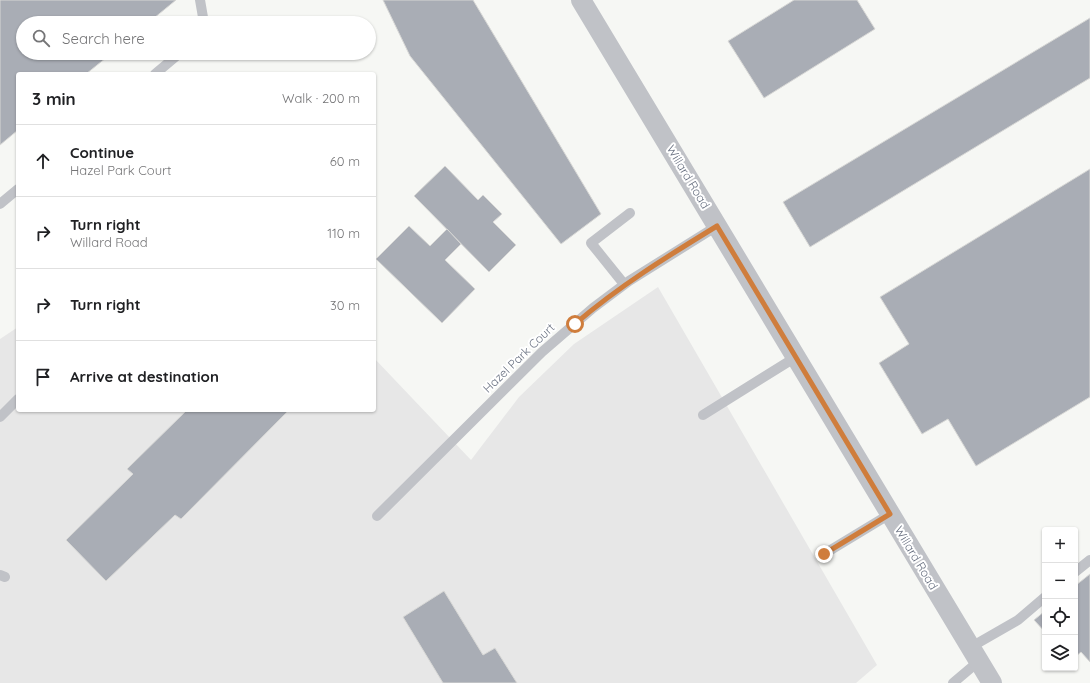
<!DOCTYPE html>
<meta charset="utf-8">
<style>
:root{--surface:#fff;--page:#f6f6f6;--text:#202124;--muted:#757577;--line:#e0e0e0}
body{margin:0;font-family:Quicksand,sans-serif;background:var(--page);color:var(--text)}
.controls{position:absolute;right:12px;bottom:12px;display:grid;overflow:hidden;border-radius:4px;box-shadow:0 1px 3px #0004}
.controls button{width:36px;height:36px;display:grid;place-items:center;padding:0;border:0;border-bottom:1px solid var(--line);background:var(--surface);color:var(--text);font:20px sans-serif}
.stop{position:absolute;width:12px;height:12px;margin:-9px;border:3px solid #cf7d3c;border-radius:50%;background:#fff}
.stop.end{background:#cf7d3c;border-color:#fff;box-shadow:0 1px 4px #0008}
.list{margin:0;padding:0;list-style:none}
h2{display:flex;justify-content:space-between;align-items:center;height:52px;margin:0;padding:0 16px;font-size:17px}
h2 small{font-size:13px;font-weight:400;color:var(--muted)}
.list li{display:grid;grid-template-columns:26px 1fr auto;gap:12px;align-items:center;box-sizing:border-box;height:72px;padding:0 16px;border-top:1px solid var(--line)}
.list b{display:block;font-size:15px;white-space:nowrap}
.list p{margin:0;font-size:13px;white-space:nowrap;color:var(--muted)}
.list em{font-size:13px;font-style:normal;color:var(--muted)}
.icon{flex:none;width:22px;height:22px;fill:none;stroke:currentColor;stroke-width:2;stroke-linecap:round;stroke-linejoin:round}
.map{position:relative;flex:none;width:1090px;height:683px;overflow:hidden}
.search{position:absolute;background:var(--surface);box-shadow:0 1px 3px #0004;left:16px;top:16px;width:360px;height:44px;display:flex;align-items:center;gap:10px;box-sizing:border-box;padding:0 14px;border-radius:22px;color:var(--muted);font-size:15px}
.panel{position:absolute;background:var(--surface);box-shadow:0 1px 3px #0004;left:16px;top:72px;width:360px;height:340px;border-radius:4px}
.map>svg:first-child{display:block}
.built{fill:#e7e7e7}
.building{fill:#a9adb5;stroke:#d8d8d6}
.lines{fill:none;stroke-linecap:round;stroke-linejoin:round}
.service{stroke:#c0c2c7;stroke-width:10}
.minor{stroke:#c0c2c7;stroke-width:20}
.route{stroke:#cf7d3c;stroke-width:5}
.labels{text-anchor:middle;stroke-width:4;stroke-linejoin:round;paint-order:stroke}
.street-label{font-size:12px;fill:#697181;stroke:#fff}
</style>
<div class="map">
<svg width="1090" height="683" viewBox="0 0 1090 683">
<rect width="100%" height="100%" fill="#f6f7f4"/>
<path class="built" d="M658 287 877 665 856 683H0V339L18 327V410H374V358L471 460 519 397 574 344Z"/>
<g class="building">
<path d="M0 0H176L148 23H23V53H112L86 74H18V130L0 145Z"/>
<path d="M383 0H473L601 214 561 244 410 56Z"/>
<path d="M794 0H857L875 29 764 98 728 41Z"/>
<path d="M1090 18V78L810 247 783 202Z"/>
<path d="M445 166 478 200 483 195 502 214 493 222 516 245 489 272 414 196Z"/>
<path d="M1090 169V397L976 466 948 419 922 434 879 363 909 344 880 297Z"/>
<path d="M409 226 430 246 447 229 461 244 445 260 475 289 442 323 376 259Z"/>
<path d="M187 410H289L181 519 175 515 106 581 66 540 133 474 127 469Z"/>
<path d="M1090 574V662L1081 652 1075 657V586Z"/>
<path d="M444 591 483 655 495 648 517 683H443L403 617Z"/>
<path d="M1045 611V632L1034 620Z"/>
</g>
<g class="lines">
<g class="service">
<path d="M200 0 204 23"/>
<path d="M155 74 180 53"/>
<path d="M0 204 18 189"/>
<path d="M624 284 591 243 630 213"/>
<path d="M703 415 796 357"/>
<path d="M0 417 18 399"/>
<path d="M377 516 542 352 593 308 629 281 717 226"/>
<path d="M824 554 890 514"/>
<path d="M1075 572 1090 560"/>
<path d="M0 575 5 577"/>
<path d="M971 647 1018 620 1045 597"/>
<path d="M953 683 979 661"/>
</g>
<path class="minor" d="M581 0 992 683"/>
</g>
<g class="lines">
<path class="route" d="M575 324C619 286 668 256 717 226L890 514 824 554"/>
</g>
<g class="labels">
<g class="street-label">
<text transform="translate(688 177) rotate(59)" y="4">Willard Road</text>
<text transform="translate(519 358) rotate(-44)" y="4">Hazel Park Court</text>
<text transform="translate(916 558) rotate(59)" y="4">Willard Road</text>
</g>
</g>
</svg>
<div class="controls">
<button>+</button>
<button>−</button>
<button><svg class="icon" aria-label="locate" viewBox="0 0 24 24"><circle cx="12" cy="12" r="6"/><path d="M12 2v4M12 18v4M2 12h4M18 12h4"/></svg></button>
<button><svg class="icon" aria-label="layers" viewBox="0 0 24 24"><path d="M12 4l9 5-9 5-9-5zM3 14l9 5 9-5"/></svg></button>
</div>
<div class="stop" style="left:575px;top:324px"></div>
<div class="stop end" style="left:824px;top:554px"></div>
<div class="search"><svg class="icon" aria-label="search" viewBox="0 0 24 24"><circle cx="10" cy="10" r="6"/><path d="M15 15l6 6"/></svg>Search here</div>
<section class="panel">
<h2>3 min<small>Walk · 200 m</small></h2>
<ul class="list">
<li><svg class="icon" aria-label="ahead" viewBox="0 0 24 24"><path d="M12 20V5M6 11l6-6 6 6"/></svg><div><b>Continue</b><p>Hazel Park Court</p></div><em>60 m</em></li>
<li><svg class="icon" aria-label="right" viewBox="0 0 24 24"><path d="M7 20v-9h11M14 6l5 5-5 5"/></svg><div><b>Turn right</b><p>Willard Road</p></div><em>110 m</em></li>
<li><svg class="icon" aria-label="right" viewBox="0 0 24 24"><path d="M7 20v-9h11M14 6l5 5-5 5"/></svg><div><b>Turn right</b></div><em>30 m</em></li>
<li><svg class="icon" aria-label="arrive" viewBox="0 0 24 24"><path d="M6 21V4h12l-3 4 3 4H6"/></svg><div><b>Arrive at destination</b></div></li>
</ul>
</section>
</div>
